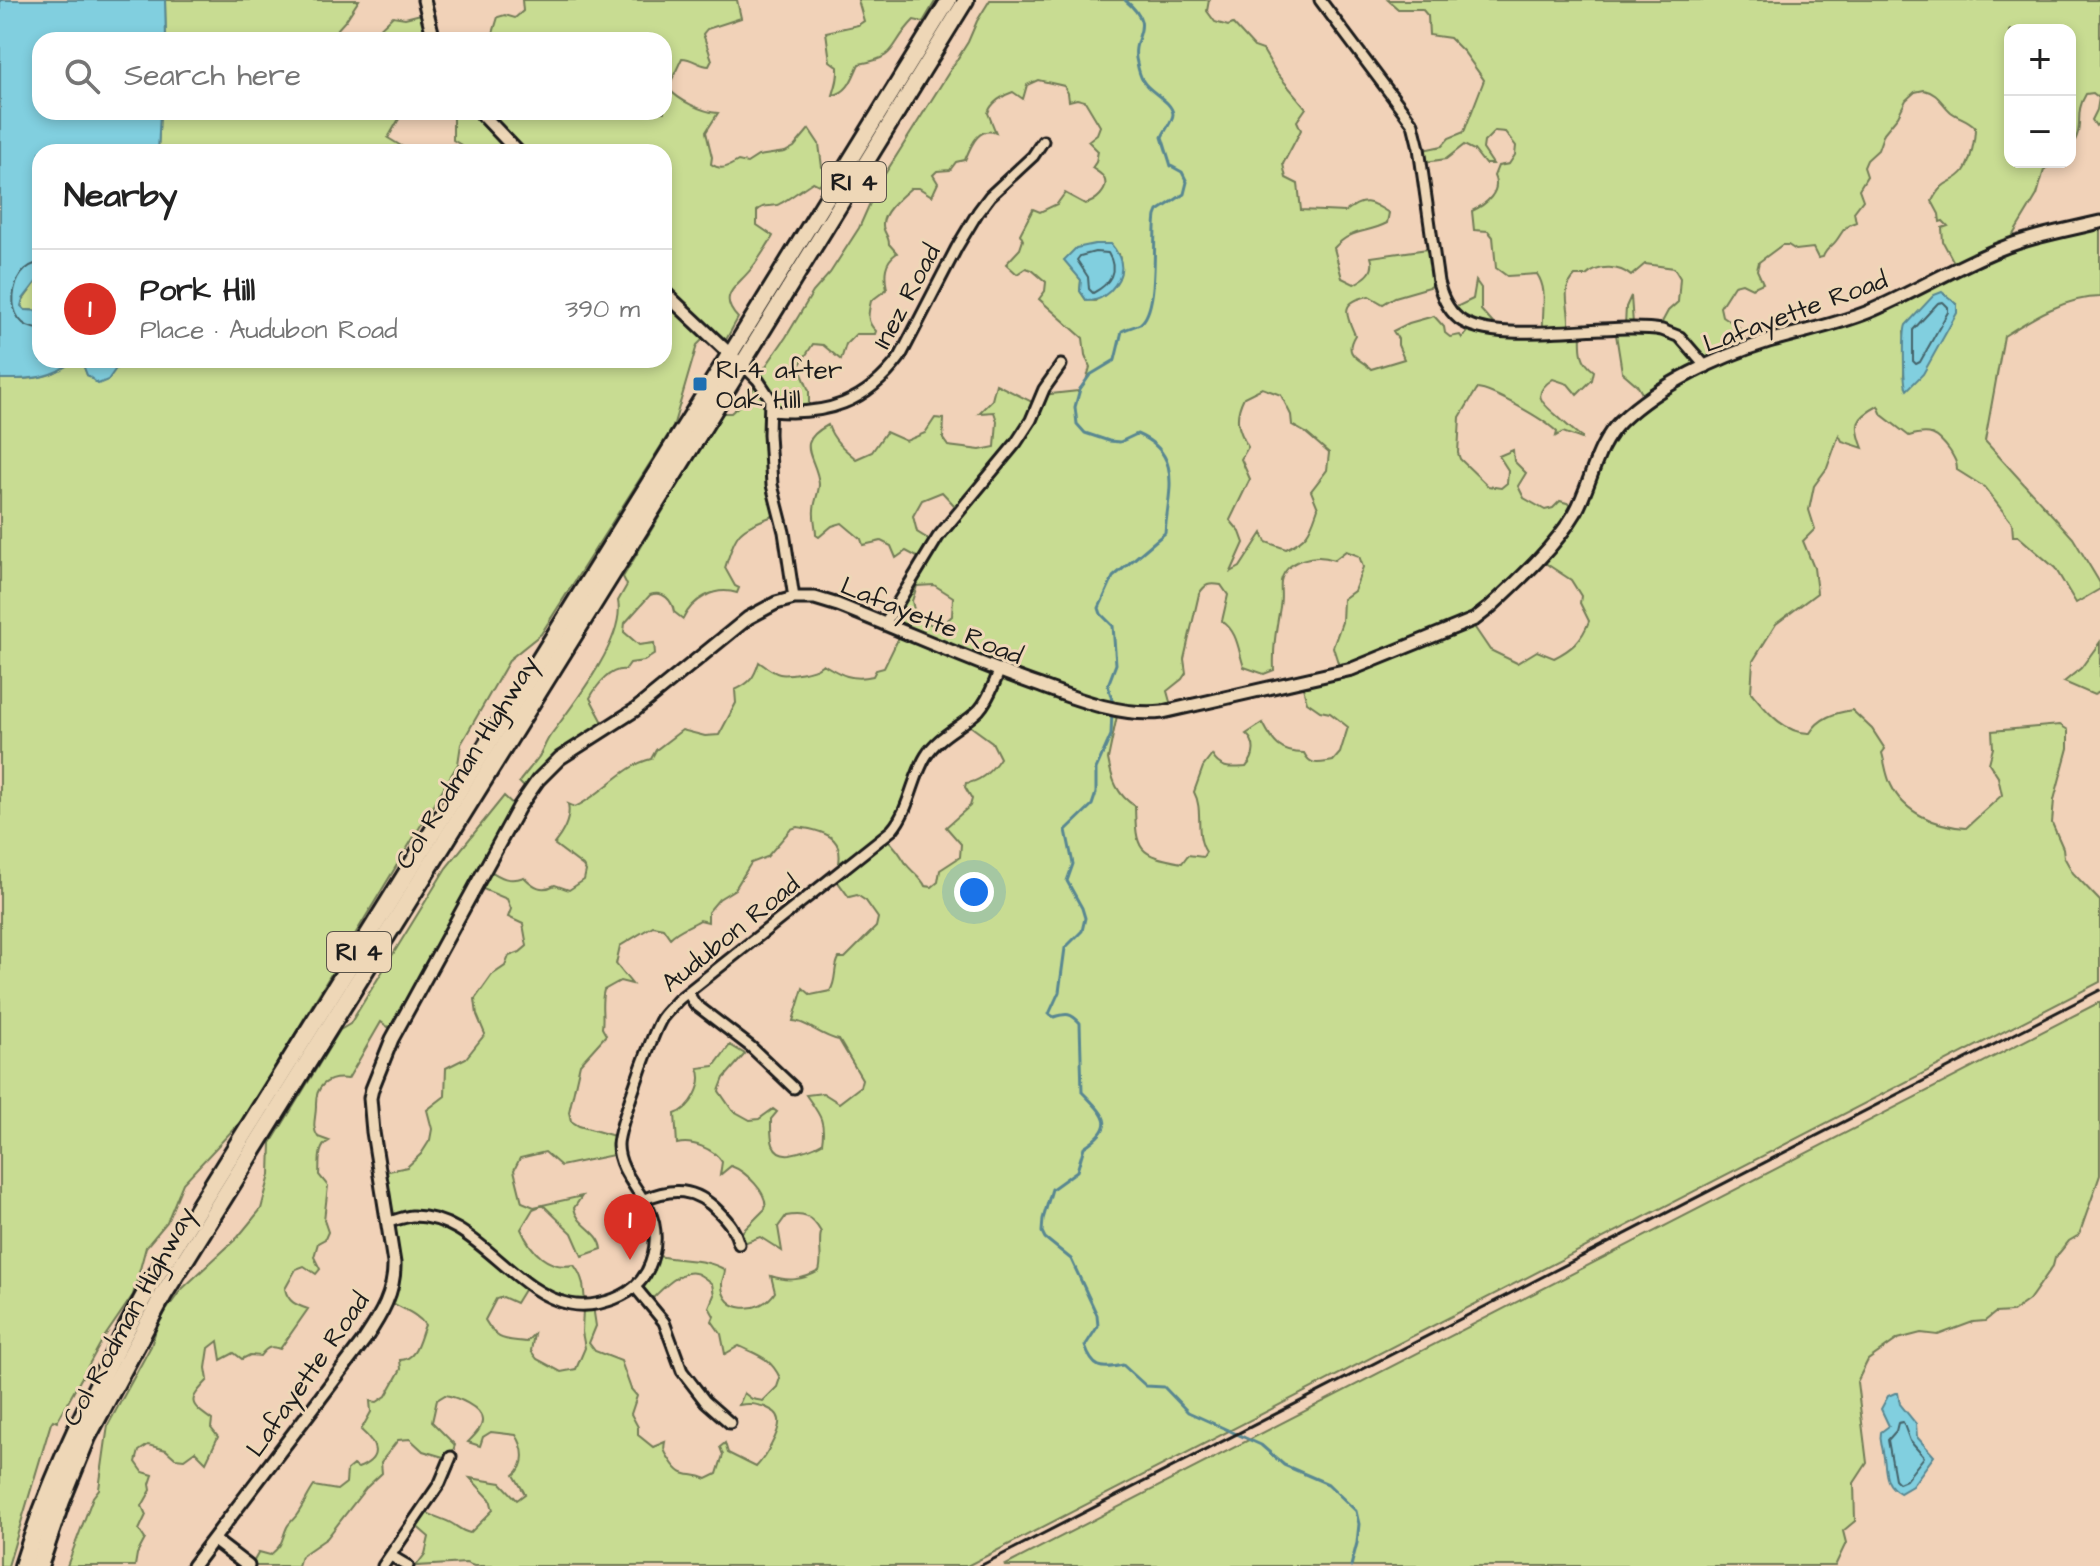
<!DOCTYPE html>
<meta charset="utf-8">
<style>
:root{--surface:#fff;--page:#f6f6f6;--text:#222;--muted:#767676;--line:#e0e0e0;--accent:#d93025}
body{margin:0;font-family:"Architects Daughter",sans-serif;background:var(--page);color:var(--text)}
.controls{position:absolute;right:24px;top:24px;display:grid;overflow:hidden;border-radius:16px;box-shadow:0 4px 12px #0003}
.controls button{width:72px;height:72px;display:grid;place-items:center;padding:0;border:0;border-bottom:2px solid var(--line);background:var(--surface);color:var(--text);font:40px sans-serif}
.you{position:absolute;left:974px;top:892px;width:28px;height:28px;margin:-20px;border:6px solid #fff;border-radius:50%;background:#1a73e8;box-shadow:0 0 0 12px #1a73e833}
.badge{display:grid;place-items:center;width:52px;height:52px;border-radius:50%;background:var(--accent);color:#fff;font-size:26px;font-weight:700}
.pin{position:absolute;translate:-50% -66px;filter:drop-shadow(0 2px 4px #0008)}
.pin::after{content:'';position:absolute;top:42px;width:28px;height:24px;background:inherit;clip-path:polygon(0 0,100% 0,50% 100%)}
.list{margin:0;padding:0;list-style:none}
h2{display:flex;justify-content:space-between;align-items:center;height:104px;margin:0;padding:0 32px;font-size:34px}
h2 small{font-size:26px;font-weight:400;color:var(--muted)}
.list li{display:grid;grid-template-columns:52px 1fr auto;gap:24px;align-items:center;box-sizing:border-box;height:120px;padding:0 32px;border-top:2px solid var(--line)}
.list b{display:block;font-size:30px;white-space:nowrap}
.list p{margin:0;font-size:26px;white-space:nowrap;color:var(--muted)}
.list em{font-size:26px;font-style:normal;color:var(--muted)}
.icon{flex:none;width:44px;height:44px;fill:none;stroke:currentColor;stroke-width:2;stroke-linecap:round;stroke-linejoin:round}
.map{position:relative;flex:none;width:2100px;height:1566px;overflow:hidden}
.search{position:absolute;background:var(--surface);box-shadow:0 4px 12px #0003;left:32px;top:32px;width:640px;height:88px;display:flex;align-items:center;gap:20px;box-sizing:border-box;padding:0 28px;border-radius:24px;color:var(--muted);font-size:30px}
.panel{position:absolute;background:var(--surface);box-shadow:0 4px 12px #0003;left:32px;top:144px;width:640px;height:224px;border-radius:24px}
.map>svg:first-child{display:block}
.green{fill:#c8dc92;stroke:#727c57;stroke-width:2;fill-rule:evenodd}
.water{fill:#81cfdf;stroke:#598791;stroke-width:2}
.lines{fill:none;stroke-linecap:round;stroke-linejoin:round}
.shore{stroke:#44646a;stroke-width:2}
.stream{stroke:#598791;stroke-width:3}
.minor-casing{stroke:#1c1c1c;stroke-width:15}
.tertiary-casing{stroke:#1c1c1c;stroke-width:17}
.trunk-casing{stroke:#1c1c1c;stroke-width:20}
.motorway-casing{stroke:#1c1c1c;stroke-width:22}
.minor{stroke:#eed7b7;stroke-width:9}
.tertiary{stroke:#eed7b7;stroke-width:11}
.trunk{stroke:#eed7b7;stroke-width:14}
.motorway{stroke:#eed7b7;stroke-width:16}
.rail{stroke:#1c1c1c;stroke-width:3}
.poi-dot{fill:#1f6fb2;stroke:#eed7b7;stroke-width:3}
.labels{text-anchor:middle;stroke-width:6;stroke-linejoin:round;paint-order:stroke}
.shield{fill:#eed7b7;stroke:#5b544a;stroke-width:2}
.shield-label{font-size:24px;font-weight:bold;fill:#1c1c1c}
.street-label{font-size:26px;fill:#1c1c1c;stroke:#eed7b7}
.poi-label{font-size:26px;fill:#1c1c1c;stroke:#eed7b7;text-anchor:start}
</style>
<div class="map">
<svg width="2100" height="1566" viewBox="0 0 2100 1566">
<rect width="100%" height="100%" fill="#f1d2b8"/>
<filter id="ink" filterUnits="userSpaceOnUse"><feTurbulence type="fractalNoise" baseFrequency=".0125" numOctaves="2"/><feDisplacementMap in="SourceGraphic" scale="16" xChannelSelector="R" yChannelSelector="G"/><feConvolveMatrix kernelMatrix="1 2 1 2 8 2 1 2 1" color-interpolation-filters="sRGB"/></filter>
<g filter="url(#ink)">
<g class="green">
<path d="M165 0H359L346 20 328 40H166Z"/>
<path d="M522 0H737L741 18 707 29 703 34 712 60 709 66C699 66 693 58 682 58L668 88C678 100 702 112 718 113L706 132 712 157 711 164C721 171 728 167 738 161L747 163 758 156 785 152 794 147 809 129 819 144 822 167 830 172 819 185 813 182C804 187 784 203 777 205 768 207 764 204 757 211V225L773 236C771 240 755 265 751 269 738 286 716 295 738 318L722 347 707 335 697 345 673 427 541 634 510 659 461 744 458 764 244 1118 183 1183 167 1222 146 1247 133 1295 103 1339 57 1422 53 1420 51 1423 8 1566H0V379C18 379 36 380 53 373 64 369 70 359 82 361L87 375 118 368 122 360H664V152H464L461 145 453 140V116L463 112H483L491 121 502 112H664V40H491L498 17 505 15 515 18 523 11Z"/>
<path d="M858 0H936L923 22 914 20C888 46 900 57 859 64 853 76 849 93 833 95 836 86 839 77 838 67L830 61 826 32 858 25 864 21Z"/>
<path d="M990 0H1209L1207 11 1215 22 1228 26 1233 24 1254 47 1263 50 1276 72 1306 108 1297 121 1301 130 1283 164 1286 178 1298 184 1301 210 1345 212C1364 197 1370 201 1389 213L1387 223C1366 234 1352 228 1334 248L1342 278 1354 284C1366 278 1376 271 1371 257L1435 248 1440 284 1395 297 1383 304 1369 296C1340 302 1345 312 1355 335 1342 356 1360 358 1371 369L1404 359 1398 345V339L1393 331 1409 323 1434 316 1444 327 1445 333 1450 337 1460 335 1462 338 1472 325 1454 308 1473 299 1476 281 1481 288V310L1498 329 1543 327C1542 308 1548 290 1537 274L1507 276 1496 268 1493 237 1488 231 1474 230 1472 211C1485 205 1502 192 1494 176L1498 166 1509 164 1515 155 1516 146 1505 132 1495 131 1484 142 1483 149 1493 164H1485L1474 150 1464 145 1446 159 1425 162 1423 150 1442 146 1449 138 1464 132 1484 80 1464 52 1450 38 1429 35 1428 16 1422 9H1398L1388 0H2100V122L2096 126 2092 120 2097 110 2099 98 2093 93 2086 94C2072 117 2087 125 2070 149V30H2010V162H2054L2044 170 2037 195 2008 243 2100 222V297C2066 297 2032 318 2004 336L1985 441 2073 538 2100 583V589L2076 603 2055 568 2018 536H2013L2012 523 1984 487 1957 470C1957 462 1954 458 1950 451 1937 433 1930 430 1909 436L1882 415 1878 406C1855 418 1854 425 1863 448L1842 441 1839 435 1827 468 1814 486 1809 510 1815 529 1803 541 1814 568 1817 593 1776 624 1753 661 1751 692C1766 710 1784 734 1810 733 1819 718 1834 713 1852 710L1872 729 1885 749 1882 753C1885 763 1886 775 1891 785 1904 813 1936 826 1966 828L2002 795 1998 777 1989 763 1993 748 1992 731 2060 725 2068 730V748L2054 800 2052 823 2063 848 2064 857 2073 873 2100 901V982L967 1566H474L466 1563 416 1566 425 1554 429 1537 414 1524 424 1511C433 1517 442 1518 451 1523 458 1527 461 1531 470 1533L493 1510 490 1499 470 1478 501 1483 517 1500 525 1494 514 1475C527 1465 524 1447 516 1435L491 1432 483 1437 480 1446 468 1442C473 1437 483 1428 482 1420 482 1407 456 1397 445 1395L437 1400 432 1422 455 1445 450 1459 423 1451 410 1439 398 1440 381 1462 382 1473 366 1488 327 1538 301 1556 298 1566H251L259 1552 270 1555C284 1544 281 1540 287 1527 289 1523 293 1520 296 1516 303 1507 307 1496 314 1486L337 1490 346 1483 347 1470 353 1465 358 1468C383 1458 377 1444 361 1430L371 1412 370 1401 377 1402 386 1396 401 1369 400 1360C417 1360 419 1339 425 1325 417 1313 401 1309 388 1300L393 1282 380 1173 407 1167 421 1154 430 1140 432 1129 427 1110 445 1096 446 1068 466 1058 485 1034 477 1015 475 999 492 975 505 966 509 956 520 952 527 946 523 924 508 917 511 909 507 899 476 886 395 1032 381 1022 348 1079C327 1076 315 1086 316 1106 316 1119 311 1126 318 1137L329 1141C317 1147 320 1163 319 1175L328 1186 324 1220 328 1232 325 1239 318 1243 314 1257 320 1269 316 1274 304 1266 296 1269 285 1289C288 1302 296 1305 308 1309L280 1349C270 1345 266 1348 260 1356L250 1355 242 1359 234 1353 221 1360 218 1341 209 1348 206 1368 208 1380C188 1401 188 1403 212 1420L211 1428 218 1437 206 1462 195 1451 184 1459 175 1458 166 1450 148 1445 139 1451 136 1462 143 1472 153 1475 150 1484 151 1490 142 1506 146 1515 139 1530 145 1539 137 1554 135 1566H67L93 1497 99 1489 108 1425 151 1346 159 1320 181 1290 238 1237 261 1209 270 1175 271 1143 340 1030 350 1024 446 868 504 796 517 808 486 868C500 877 508 883 524 877 534 887 542 892 555 885L569 890 584 880 586 871 583 866 554 844C563 833 571 818 568 804L575 807C602 795 624 765 651 759L656 750 682 730 705 736 719 735 736 703 735 690C750 683 754 678 759 662 779 677 781 676 804 672 812 670 816 670 823 664 841 675 852 681 873 676L876 670 884 668 901 633 889 626 904 592 917 585 923 560 906 551 896 558 891 546 881 541 863 545 861 539 842 523 832 526 819 537 816 535C816 527 813 518 814 510 814 502 819 493 819 484 817 457 792 444 828 425 833 440 844 449 856 459L872 452 886 432 906 441 925 433 935 418 944 419 943 439 948 446 980 450 995 447 997 421 994 412 979 413 992 400 996 384 1036 404 1042 395 1078 391 1086 381 1090 367 1085 355 1083 338 1039 299 1045 291 1046 282 1032 270 1026 268 1017 274 1006 264 1020 249 1023 240 1020 234 1033 209 1040 212 1057 204 1065 193 1085 204C1095 202 1110 190 1104 178 1101 173 1096 171 1092 168L1096 162 1098 151 1088 141 1097 134 1100 126 1085 101 1077 99 1069 101 1068 93 1064 86 1038 80 1027 85 1023 99 1013 92C1003 95 991 103 988 113L996 133C978 126 971 146 965 160L956 162 950 170 937 171 933 175 938 183 932 196 919 188H911C902 196 882 212 883 225 883 232 889 236 889 244L897 253C884 262 884 274 887 289L871 301C868 314 866 322 876 331L875 334H856L846 344 841 360 823 345 813 344 799 366 809 391V412L770 414 778 514C737 530 738 528 725 568L735 586 739 588 737 593C714 586 692 600 683 619L674 612C672 600 663 590 650 595L625 623 624 632 639 645 654 643 655 654 644 661 630 663 625 670C610 668 597 685 590 698L605 726 561 757 529 792 519 782C525 774 532 766 538 758 543 751 545 743 550 736 572 706 626 639 618 601L627 585 623 577 722 413H731L751 395 757 379 786 337 813 292 830 273 859 228 878 185 968 42 977 21ZM1924 90C1938 93 1941 103 1951 112 1959 118 1968 119 1975 127 1975 139 1971 161 1964 171 1953 185 1944 177 1932 201L1939 214 1940 222 1943 221 1948 226 1942 228 1943 242 1957 268 1828 328 1748 347 1740 328 1722 316 1720 307 1734 285 1742 283 1752 288 1763 283 1757 270 1759 262 1782 245H1788L1796 250 1813 248 1818 258 1823 257C1826 248 1831 248 1836 241 1843 232 1843 226 1856 222L1854 212 1863 200 1859 189 1867 176 1864 167 1867 160 1878 150 1884 133 1898 116 1906 100 1915 92ZM1119 254C1125 282 1115 284 1095 301L1086 300 1080 291 1081 280 1065 260ZM1645 264 1674 268 1680 278 1678 302 1668 311 1660 326 1633 324 1631 296 1626 307 1625 325 1615 328 1622 372 1637 385 1646 400 1599 453 1577 506 1560 501 1553 508 1545 510 1524 498 1518 486 1526 473 1514 461 1513 450 1499 456 1508 470 1507 483 1501 488 1488 486 1460 459 1458 453 1460 417 1477 389C1493 390 1545 420 1557 432L1556 436 1563 432 1582 439V437C1572 430 1565 423 1556 415 1540 402 1532 393 1553 379L1568 384 1577 395 1592 380 1594 371C1578 360 1581 346 1581 328L1570 327 1569 325C1570 305 1560 291 1575 276H1586C1599 264 1620 266 1631 276ZM1942 293 1957 304 1904 374 1906 348 1904 331ZM1262 388 1281 395 1291 415 1292 425 1306 433 1329 453 1327 470 1311 491 1318 508C1310 531 1309 538 1286 549L1266 542 1262 533 1240 567 1231 572 1244 543 1240 532 1230 520 1250 479 1241 459 1248 447C1237 428 1234 417 1244 397ZM942 492 954 505V518L933 542 917 532 913 516 922 500ZM1346 551 1359 556 1363 567 1354 591 1343 599 1342 622 1333 647 1340 669 1301 681 1307 702 1320 711 1330 713 1348 727 1340 753 1333 761C1319 763 1311 767 1304 753 1280 753 1273 743 1263 723L1246 734C1257 743 1255 757 1246 767 1231 768 1220 770 1212 755L1203 767 1194 792C1204 810 1194 834 1206 852L1203 857 1188 855 1182 863C1138 855 1136 851 1135 806 1117 795 1112 780 1108 759L1118 711 1172 709 1167 691 1182 679 1186 673 1184 659 1199 594C1205 584 1209 583 1221 585L1228 595 1222 621C1238 632 1238 650 1244 667L1264 674 1274 670C1273 646 1276 630 1280 607 1282 598 1280 590 1281 581 1286 559 1316 553 1334 560ZM1539 559 1571 580 1581 596 1580 603 1589 621C1582 640 1572 649 1554 658L1537 651 1517 663 1490 650 1471 622ZM934 585 953 597 952 616 942 625 930 624 915 614 912 601 917 586ZM966 723 992 742 1000 758C992 770 980 782 966 783L965 787 972 799 970 806 946 827 961 844 960 857 940 870 938 882 932 887 925 886C921 877 913 873 907 865 900 854 895 846 885 837L931 751ZM797 827C830 831 849 840 835 878L849 897 857 895 866 901 878 918 876 927 845 958H839C833 969 837 980 830 991L811 995 803 988 793 1021C806 1021 820 1036 839 1040L862 1079 860 1087 839 1103 823 1093 806 1095C818 1113 826 1119 822 1143 812 1149 801 1152 790 1154 769 1156 771 1135 771 1119L777 1112 773 1109 759 1119 750 1120 732 1110 719 1091 724 1078 745 1054 730 1045 714 1066 698 1068C705 1084 691 1109 675 1114L677 1144C692 1140 714 1149 722 1162L720 1175 731 1166C745 1171 769 1193 765 1209L737 1237 741 1244 760 1237 782 1251 778 1227 786 1216C804 1213 812 1216 821 1232 818 1245 823 1258 819 1271 802 1280 789 1282 771 1276L775 1292C762 1314 721 1315 722 1283 722 1279 725 1275 725 1270 704 1257 679 1262 654 1255L634 1288 649 1302C659 1292 680 1269 695 1273 701 1274 707 1280 712 1284L714 1295 709 1307 714 1316 712 1321 721 1334 725 1354 739 1346C758 1355 771 1358 780 1378L777 1387 763 1401 752 1399 744 1393 739 1405C749 1403 755 1404 765 1407 771 1410 778 1412 779 1420 781 1431 764 1459 756 1467L728 1453 725 1443 720 1447 723 1455 717 1474 707 1479C689 1471 683 1481 670 1460 665 1452 663 1451 665 1442L653 1447 638 1435V1427L631 1414 637 1396 631 1389 621 1361 595 1351 589 1343 596 1326 593 1306 585 1305C584 1289 584 1278 574 1265 548 1270 531 1252 521 1229L533 1209 543 1205 572 1233 582 1256 602 1249C600 1231 577 1226 574 1208L582 1196 534 1207 522 1202 514 1170 520 1158 545 1152 561 1166 618 1154V1137L579 1126 571 1121 569 1112 580 1064 606 1035 602 1028C604 1014 600 1004 604 990L620 981 632 984 616 964 620 946 653 926 663 928 670 938C680 928 689 927 700 920L708 922V912L719 899 735 889 751 863 767 857 791 829ZM527 1285 583 1309 582 1332 585 1348 576 1369 561 1372 537 1359 531 1351 534 1334 526 1342C503 1339 498 1342 485 1320L496 1299 503 1297 516 1303Z"/>
<path d="M425 13 436 40H370L371 37 393 16 405 18Z"/>
<path d="M160 112H403L388 138 403 147 400 152H158Z"/>
<path d="M40 277V311L25 310 21 306 23 300Z"/>
<path d="M2100 642V692L2094 695 2064 682 2081 668Z"/>
<path d="M2100 1002V1175L2079 1235 2069 1241 2055 1258 2053 1266 2029 1300 2012 1312 1995 1313 1985 1321 1973 1322 1938 1335 1921 1333 1898 1339 1868 1360 1857 1382 1867 1463 1854 1483 1855 1521 1843 1531 1846 1543 1835 1566H1004Z"/>
</g>
<g class="water">
<path d="M0 0H165L166 40H40V112H160L158 152H40V277L23 299 21 306 25 310 40 311V360H73C53 380 26 379 0 379Z"/>
<path d="M1095 244H1111C1125 261 1125 275 1110 291 1102 298 1097 301 1087 301L1080 291 1081 280 1064 260 1076 248Z"/>
<path d="M1942 292 1957 304V313L1923 374 1907 390C1903 384 1903 333 1906 325L1934 295Z"/>
<path d="M81 360H122L108 380 98 384 87 375Z"/>
<path d="M1895 1393H1898L1900 1404 1916 1424 1917 1437 1934 1456 1912 1486 1900 1493C1882 1483 1887 1469 1883 1452 1882 1443 1879 1442 1881 1432L1889 1426 1881 1409 1888 1396Z"/>
</g>
<g class="lines">
<g class="shore">
<path d="M1095 252 1108 253C1119 271 1110 284 1093 293L1089 289 1088 277 1077 260 1080 256Z"/>
<path d="M40 263C9 265 0 328 40 329"/>
<path d="M1943 302 1948 307V312L1920 362 1916 364 1913 361V330L1938 303Z"/>
<path d="M1903 1422 1910 1441 1924 1457 1906 1480 1899 1483 1895 1479 1888 1440 1896 1431 1898 1423Z"/>
</g>
<g class="stream">
<path d="M1113 704 1108 685 1116 664 1113 626 1101 614 1099 608 1113 577 1165 533C1168 492 1184 454 1137 434L1120 442 1109 441 1085 433 1077 424 1075 407 1080 389 1090 375 1115 360 1122 331C1127 328 1134 327 1140 324 1160 310 1152 240 1156 216L1158 211 1184 194 1187 182 1182 172 1171 166 1162 137C1165 130 1173 120 1173 114 1172 101 1149 92 1143 81 1140 76 1138 68 1137 63 1129 34 1159 29 1125 0"/>
<path d="M1112 711 1111 735 1096 769V793L1092 805 1066 830 1073 864 1067 881 1082 908 1085 918 1082 931 1065 948 1059 992 1049 1014 1054 1017C1067 1013 1071 1013 1080 1023L1082 1092C1105 1116 1118 1125 1084 1147L1077 1171 1052 1189 1043 1219 1042 1232 1045 1238 1071 1259 1097 1315 1098 1326 1085 1346C1093 1369 1101 1370 1123 1365L1146 1386 1164 1387 1188 1412 1261 1445 1284 1465 1328 1484 1356 1511 1359 1524 1357 1543 1351 1566"/>
</g>
<defs>
<g id="minor">
<path d="M1320 0 1413 124 1419 148 1438 282C1442 296 1447 309 1459 319 1495 347 1612 321 1662 330L1680 337 1706 367"/>
<path d="M742 364 758 380 770 398 769 434 772 485 784 532 794 598"/>
<path d="M771 411C826 416 866 403 900 357L957 247 978 212 990 196 1033 156 1043 141"/>
<path d="M885 624 938 537 1016 443 1031 420 1044 389 1061 365"/>
<path d="M688 993 695 1004 751 1047 794 1088"/>
<path d="M642 1200C672 1187 695 1187 719 1212 729 1222 735 1230 739 1244"/>
<path d="M389 1222C396 1220 404 1217 412 1216 476 1215 509 1291 570 1304 588 1308 612 1302 628 1292 654 1275 662 1238 649 1210 639 1189 618 1170 618 1145 618 1129 653 1032 662 1018 667 1011 673 1006 678 1000L892 830C910 809 912 779 926 756 939 735 962 727 979 710 989 699 993 685 999 672"/>
<path d="M635 1287 664 1322 682 1371 705 1401 730 1423"/>
<path d="M391 1556 408 1566"/>
<path d="M383 1566 440 1483 451 1457"/>
</g>
<g id="tertiary">
<path d="M424 0 434 40"/>
<path d="M480 112 518 152"/>
<path d="M664 292 735 359"/>
<path d="M214 1540 248 1566"/>
<path d="M193 1566 365 1339C381 1315 395 1292 394 1263L373 1132 370 1098 372 1089 392 1039 519 807 538 780 560 758 635 710 748 618 776 603 794 598H815L838 605C904 631 970 661 1038 685 1076 699 1122 717 1163 712L1352 669 1475 619 1489 608C1518 581 1555 547 1575 513 1592 483 1595 446 1621 421 1660 384 1718 357 1769 341 1803 331 1836 325 1868 312 1913 293 1955 267 2000 249 2032 236 2067 230 2100 222"/>
</g>
<g id="trunk">
<path d="M730 355 949 0"/>
<path d="M742 364 966 0"/>
</g>
<g id="motorway">
<path d="M23 1566C54 1467 100 1378 149 1287L730 355"/>
<path d="M39 1566 61 1501 87 1437 163 1295 742 364"/>
</g>
</defs>
<use href="#minor" class="minor-casing"/>
<use href="#tertiary" class="tertiary-casing"/>
<use href="#trunk" class="trunk-casing"/>
<use href="#motorway" class="motorway-casing"/>
<use href="#minor" class="minor"/>
<use href="#tertiary" class="tertiary"/>
<use href="#trunk" class="trunk"/>
<use href="#motorway" class="motorway"/>
<path class="rail" d="M980 1566 2100 990"/>
</g>
</g>
<rect class="poi-dot" x="692" y="376" width="16" height="16" rx="4"/>
<g class="labels">
<g class="shield">
<rect x="822" y="162" width="64" height="40" rx="6"/>
<rect x="327" y="932" width="64" height="40" rx="6"/>
</g>
<g class="shield-label">
<text x="854" y="190">RI 4</text>
<text x="359" y="960">RI 4</text>
</g>
<g class="street-label">
<text transform="translate(906 296) rotate(-62)" y="9">Inez Road</text>
<text transform="translate(1795 311) rotate(-20)" y="9">Lafayette Road</text>
<text transform="translate(932 620) rotate(22)" y="9">Lafayette Road</text>
<text transform="translate(466 762) rotate(-58)" y="9">Col Rodman Highway</text>
<text transform="translate(730 933) rotate(-39)" y="9">Audubon Road</text>
<text transform="translate(128 1316) rotate(-61)" y="9">Col Rodman Highway</text>
<text transform="translate(307 1374) rotate(-55)" y="9">Lafayette Road</text>
</g>
<g class="poi-label">
<text x="716" y="378">RI-4 after<tspan x="716" dy="30">Oak Hill</tspan></text>
</g>
</g>
</svg>
<div class="controls">
<button>+</button>
<button>−</button>
</div>
<div class="you"></div>
<div class="pin badge" style="left:630px;top:1260px">1</div>
<div class="search"><svg class="icon" aria-label="search" viewBox="0 0 24 24"><circle cx="10" cy="10" r="6"/><path d="M15 15l6 6"/></svg>Search here</div>
<section class="panel">
<h2>Nearby<small></small></h2>
<ul class="list">
<li><span class="badge">1</span><div><b>Pork Hill</b><p>Place · Audubon Road</p></div><em>390 m</em></li>
</ul>
</section>
</div>
